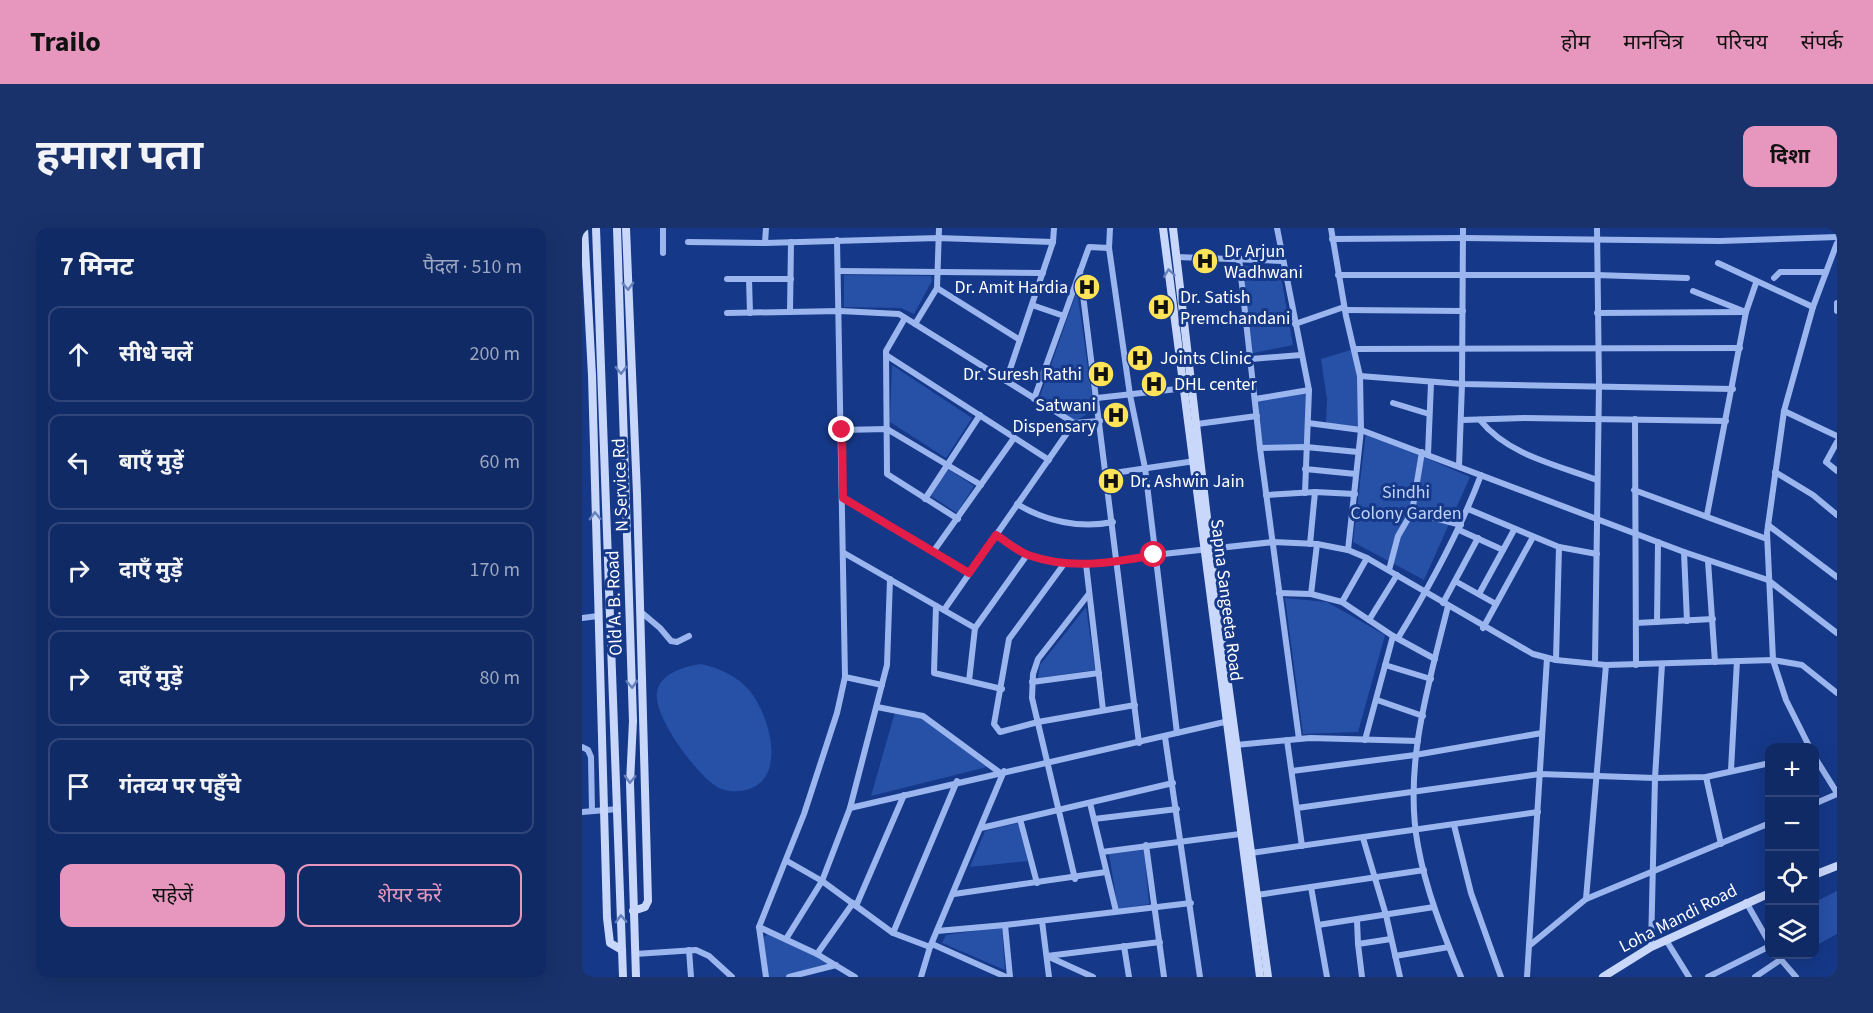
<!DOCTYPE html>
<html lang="hi">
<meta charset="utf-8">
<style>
:root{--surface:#102a66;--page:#19326c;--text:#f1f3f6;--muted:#9ca7bf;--line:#30467a;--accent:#e797bd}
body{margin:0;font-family:"Source Sans 3","Noto Sans Devanagari",sans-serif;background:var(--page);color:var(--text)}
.controls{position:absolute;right:18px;bottom:18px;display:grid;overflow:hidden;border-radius:12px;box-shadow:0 6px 24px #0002}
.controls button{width:54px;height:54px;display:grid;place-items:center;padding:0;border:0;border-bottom:2px solid var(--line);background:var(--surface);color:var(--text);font:30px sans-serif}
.stop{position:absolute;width:18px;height:18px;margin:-14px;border:4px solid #e11d48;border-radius:50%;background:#fff}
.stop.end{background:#e11d48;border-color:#fff;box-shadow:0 2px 6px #0008}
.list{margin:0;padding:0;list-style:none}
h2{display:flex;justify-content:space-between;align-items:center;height:78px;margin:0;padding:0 24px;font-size:26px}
h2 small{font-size:20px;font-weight:400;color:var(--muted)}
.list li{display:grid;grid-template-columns:39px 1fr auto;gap:18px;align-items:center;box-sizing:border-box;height:96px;margin:0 12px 12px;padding:0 12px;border:2px solid var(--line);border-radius:12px}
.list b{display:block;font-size:22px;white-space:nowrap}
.list em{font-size:20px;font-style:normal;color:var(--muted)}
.actions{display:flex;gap:12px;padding:18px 24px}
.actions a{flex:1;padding:14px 0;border:2px solid var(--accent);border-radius:12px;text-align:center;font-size:21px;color:var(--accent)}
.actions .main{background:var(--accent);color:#111}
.icon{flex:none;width:33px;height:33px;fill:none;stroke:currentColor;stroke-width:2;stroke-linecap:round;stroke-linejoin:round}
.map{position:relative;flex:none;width:1255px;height:749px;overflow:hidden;border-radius:12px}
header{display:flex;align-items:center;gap:36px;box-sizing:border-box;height:84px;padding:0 30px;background:var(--accent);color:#111}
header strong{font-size:28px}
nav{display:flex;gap:33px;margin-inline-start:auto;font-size:21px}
.intro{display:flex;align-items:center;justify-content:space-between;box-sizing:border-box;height:144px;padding:0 36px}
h1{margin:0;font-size:42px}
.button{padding:15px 27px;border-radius:12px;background:var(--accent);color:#111;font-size:21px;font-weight:700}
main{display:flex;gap:36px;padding:0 36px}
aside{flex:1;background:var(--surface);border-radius:12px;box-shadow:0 6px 24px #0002}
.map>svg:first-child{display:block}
.green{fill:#2750a7}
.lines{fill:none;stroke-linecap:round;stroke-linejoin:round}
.street{stroke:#9bb6ef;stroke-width:6}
.secondary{stroke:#c9d8fa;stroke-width:8}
.oneway{stroke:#6680bb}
.route{stroke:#e11d48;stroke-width:8}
.labels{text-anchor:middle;stroke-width:6;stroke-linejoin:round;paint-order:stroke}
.poi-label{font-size:18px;fill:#fff;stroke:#153888;text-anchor:start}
.street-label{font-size:18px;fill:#fff;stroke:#153888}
.park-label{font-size:18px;fill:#c1d4fb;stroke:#153888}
</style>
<header>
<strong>Trailo</strong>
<nav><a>होम</a><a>मानचित्र</a><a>परिचय</a><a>संपर्क</a></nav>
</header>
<div class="intro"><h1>हमारा पता</h1><a class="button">दिशा</a></div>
<main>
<aside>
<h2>7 मिनट<small>पैदल · 510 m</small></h2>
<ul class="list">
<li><svg class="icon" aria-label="ahead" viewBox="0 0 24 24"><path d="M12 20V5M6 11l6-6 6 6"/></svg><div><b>सीधे चलें</b></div><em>200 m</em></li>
<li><svg class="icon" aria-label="left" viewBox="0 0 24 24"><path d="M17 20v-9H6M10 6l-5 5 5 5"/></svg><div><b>बाएँ मुड़ें</b></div><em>60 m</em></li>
<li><svg class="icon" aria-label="right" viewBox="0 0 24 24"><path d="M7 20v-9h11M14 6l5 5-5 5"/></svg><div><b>दाएँ मुड़ें</b></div><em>170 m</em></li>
<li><svg class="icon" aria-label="right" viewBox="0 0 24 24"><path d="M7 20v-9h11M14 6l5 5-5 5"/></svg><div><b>दाएँ मुड़ें</b></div><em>80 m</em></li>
<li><svg class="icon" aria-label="arrive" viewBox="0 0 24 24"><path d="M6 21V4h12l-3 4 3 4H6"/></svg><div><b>गंतव्य पर पहुँचे</b></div></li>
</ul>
<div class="actions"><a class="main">सहेजें</a><a>शेयर करें</a></div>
</aside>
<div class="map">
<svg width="1255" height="749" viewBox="0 0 1255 749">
<rect width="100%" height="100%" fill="#153888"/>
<g class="green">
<path d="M659 37 698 43 711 117 667 126Z"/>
<path d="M262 47 349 48 350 53 332 86 319 80 262 79Z"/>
<path d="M495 63 512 182 493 193 457 171Z"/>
<path d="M772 121 778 148 779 202 744 196 745 171 739 131Z"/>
<path d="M310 137 390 190 364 230 308 194Z"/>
<path d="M727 162 724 219 678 220 673 171Z"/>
<path d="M784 204 888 249 842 352 771 314Z"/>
<path d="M366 241 392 258 375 285 349 268Z"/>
<path d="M703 370 745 374 803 407 776 504 721 506Z"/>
<path d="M504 379 513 442 456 450 458 437Z"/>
<path d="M119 436C137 440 155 448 167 462 189 488 208 559 157 563 147 564 138 562 131 556 112 542 71 488 75 464 78 445 104 438 119 436Z"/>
<path d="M313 484 340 489 405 539 289 568Z"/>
<path d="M436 595 446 633 388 639 403 603Z"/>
<path d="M562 622 567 676 536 681 527 626Z"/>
<path d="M1255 663V706L1233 718V674Z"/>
<path d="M420 699 423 742 360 715 364 707Z"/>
<path d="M188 704 254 737 207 749H184L179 712Z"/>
</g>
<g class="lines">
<g class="street">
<path d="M81 0V25"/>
<path d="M528 0 527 20 548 167 563 240 595 505"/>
<path d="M695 0 727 162 723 265"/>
<path d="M749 0 764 88 778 148 779 202 766 322"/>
<path d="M750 11 881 10 1138 13 1255 9"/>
<path d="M106 14 183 15 356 10 471 14"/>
<path d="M183 15 184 0"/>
<path d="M594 29 700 33"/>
<path d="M657 30 678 220 717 511"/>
<path d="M1136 35 1231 79"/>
<path d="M256 43 461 45"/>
<path d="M498 43 557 515"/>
<path d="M756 47H1014L1105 50"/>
<path d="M1192 50 1198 44H1244"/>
<path d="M145 51H209"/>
<path d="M167 51 168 85"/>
<path d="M355 60 438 112"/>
<path d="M1111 63 1161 83"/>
<path d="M1255 75V83"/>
<path d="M450 77 482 88"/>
<path d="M763 82 881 83"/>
<path d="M208 84 209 14"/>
<path d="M145 85 258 83 317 86 492 195 518 193"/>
<path d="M1015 85 1164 84"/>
<path d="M323 90 304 123 305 246 376 291"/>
<path d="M333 96 355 60 357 0"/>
<path d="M713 96 762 79"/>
<path d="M772 121 1158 120"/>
<path d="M304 127 467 232"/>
<path d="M669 131 719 127"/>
<path d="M778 148 880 156 1151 161"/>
<path d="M424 153 471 14 472 0"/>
<path d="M515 170 604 160"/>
<path d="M452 171 507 19 527 20"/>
<path d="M673 171 727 162"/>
<path d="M811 175 847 186"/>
<path d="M1202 183 1255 208"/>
<path d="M1053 191 1054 437"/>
<path d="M880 192 942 190 1144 193"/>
<path d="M898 192C926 227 975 237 1015 252"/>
<path d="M726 195 779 202 1102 324 1186 352 1255 405"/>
<path d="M615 196 675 188"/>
<path d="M260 202 305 201 399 257"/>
<path d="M1255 214 1244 234 1255 243"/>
<path d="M678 220 724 219 776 224"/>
<path d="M846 226 849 155"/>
<path d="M877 238 880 156 881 0"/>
<path d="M723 241 774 246"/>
<path d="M1193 244 1231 267 1255 287"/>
<path d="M525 246 613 233"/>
<path d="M1052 262 1185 311"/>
<path d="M684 267 733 264 773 266"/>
<path d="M261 270 387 345"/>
<path d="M343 271 398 187"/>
<path d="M435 276C463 293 498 301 531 294"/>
<path d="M886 281 977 319 1015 326"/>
<path d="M830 284 879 297"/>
<path d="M1125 287 1164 84 1174 55"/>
<path d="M1186 297 1255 349"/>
<path d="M877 302 921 322"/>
<path d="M414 307 445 327 482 336H516L572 327 691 314 735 316 766 322 785 330 951 426 974 432 1024 437 1191 432 1220 437 1255 465"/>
<path d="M728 316 733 264"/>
<path d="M351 324 432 210"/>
<path d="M1102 324 1105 393"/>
<path d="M262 325 393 400"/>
<path d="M1126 333 1133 434"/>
<path d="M482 336 427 411 412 496 418 504 456 494 553 477"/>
<path d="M504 336 521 482"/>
<path d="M807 342 816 308 830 284 840 224"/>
<path d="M873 353 914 376"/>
<path d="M697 365 729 366 760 374 811 408 853 431"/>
<path d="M729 366 735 316"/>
<path d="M897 366 932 302"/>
<path d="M760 374 785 330"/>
<path d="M861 375 896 310"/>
<path d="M354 378 352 445 420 461"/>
<path d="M866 378C847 455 821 538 836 618 844 663 862 707 879 749"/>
<path d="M362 382 492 195"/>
<path d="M59 384 78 400 89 413 95 414 107 408"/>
<path d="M0 390 16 388"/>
<path d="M787 392 815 347"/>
<path d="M1075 394 1076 314"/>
<path d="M1054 395 1131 391"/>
<path d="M901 400 951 309"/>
<path d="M816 410C848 358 877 305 899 247"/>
<path d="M974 432 977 319"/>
<path d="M1013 435 1017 157 1015 0"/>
<path d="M803 437 849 451"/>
<path d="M263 449 300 457"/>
<path d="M387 453 393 400 445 327"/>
<path d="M450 454 517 445"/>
<path d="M795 472 841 488"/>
<path d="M295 479 341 488 417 544"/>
<path d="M583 509 618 749"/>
<path d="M705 512 720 618"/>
<path d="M783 512 811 408"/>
<path d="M654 517 728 510 836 513"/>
<path d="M0 519 6 522 9 529 10 583"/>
<path d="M1228 520 1204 472 1191 432 1185 305 1202 183 1231 79 1255 15"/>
<path d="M1232 528 1255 565"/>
<path d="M1149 542 1155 433"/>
<path d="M710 543 833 527 960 505"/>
<path d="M1124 549 1139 616"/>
<path d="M508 575 534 683"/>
<path d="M1232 576 1255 566"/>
<path d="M268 580 647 493"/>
<path d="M715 580 958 546 1073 550 1124 549 1188 535"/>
<path d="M0 584 36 581"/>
<path d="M438 591 455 655"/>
<path d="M512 591 595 581"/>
<path d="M872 597 889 665 919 749"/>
<path d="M399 600 591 555"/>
<path d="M781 610 804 687 818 749"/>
<path d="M564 617 582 749"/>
<path d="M520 624 658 606"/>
<path d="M669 625 956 584"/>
<path d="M205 633 240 653 311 705 348 719"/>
<path d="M493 651 450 470 451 446 456 431 506 367"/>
<path d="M729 659 745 749"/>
<path d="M372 666 524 644"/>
<path d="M675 667 842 642"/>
<path d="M1004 671 1024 437"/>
<path d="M1164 674 1188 716"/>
<path d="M274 678 322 567"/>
<path d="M775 692 776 716"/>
<path d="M460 693 467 749"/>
<path d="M423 697 428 749"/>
<path d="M736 697 852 679"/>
<path d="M177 699 235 726 273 749"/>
<path d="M355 703 423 697 609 675"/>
<path d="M311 705 375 553"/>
<path d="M204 711 240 653 268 580 305 437 308 351"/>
<path d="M1084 712 1107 749"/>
<path d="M350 716 424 749"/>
<path d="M542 718 547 749"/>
<path d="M947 718 1004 671 1188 595"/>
<path d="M1069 719 1073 550 1080 436"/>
<path d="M107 722 109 749"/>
<path d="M53 726 114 722 127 728 150 749"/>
<path d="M235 726 271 675"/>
<path d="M1194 726 1214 749"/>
<path d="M465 728 578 714"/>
<path d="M465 728 511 749"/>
<path d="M813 728 867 719"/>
<path d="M184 749 177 699 222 586 255 485 263 449 255 12"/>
<path d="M207 749 254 737"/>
<path d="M339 749 348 719 422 543"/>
<path d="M780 749 776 716 809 711"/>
<path d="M945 749 965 430"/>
<path d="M1126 749 1188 718"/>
<path d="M1173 749 1198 732"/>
</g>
<g class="secondary">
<path d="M2 0 10 147 25 690 28 715 40 722"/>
<path d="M14 0 41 749"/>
<path d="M35 0 51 493 48 555 54 749"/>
<path d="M44 0 55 266 66 673 63 679 51 683"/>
<path d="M581 0 678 749"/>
<path d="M591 0 635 375 686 749"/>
<path d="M1232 647 1255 638"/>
<path d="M1021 749 1069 719 1188 665"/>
</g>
</g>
<defs><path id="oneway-chevron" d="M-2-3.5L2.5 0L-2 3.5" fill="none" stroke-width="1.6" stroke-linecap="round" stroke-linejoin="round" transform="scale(1.5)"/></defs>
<g class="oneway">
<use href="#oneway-chevron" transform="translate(587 45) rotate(-98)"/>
<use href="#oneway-chevron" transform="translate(46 58) rotate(88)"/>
<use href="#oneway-chevron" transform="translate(39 142) rotate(89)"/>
<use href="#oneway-chevron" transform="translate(13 288) rotate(-92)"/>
<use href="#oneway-chevron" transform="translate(50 456) rotate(88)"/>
<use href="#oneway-chevron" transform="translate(48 551) rotate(92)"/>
<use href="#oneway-chevron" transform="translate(39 691) rotate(-92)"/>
</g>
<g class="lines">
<path class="route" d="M260 202 261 270 387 345 414 307C424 313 435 323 446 327 488 342 530 335 572 327"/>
</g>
<defs>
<symbol id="hospital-disc" viewBox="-11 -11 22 22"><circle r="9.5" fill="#ffe459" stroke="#153888"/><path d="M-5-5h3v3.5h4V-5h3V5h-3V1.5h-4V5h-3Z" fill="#111"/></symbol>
</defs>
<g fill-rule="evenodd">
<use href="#hospital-disc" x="608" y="18" width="30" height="30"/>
<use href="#hospital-disc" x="490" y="44" width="30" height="30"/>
<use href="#hospital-disc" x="564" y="64" width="30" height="30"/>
<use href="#hospital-disc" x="543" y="115" width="30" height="30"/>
<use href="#hospital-disc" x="504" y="131" width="30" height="30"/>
<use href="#hospital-disc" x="557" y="141" width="30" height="30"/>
<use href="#hospital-disc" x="519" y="172" width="30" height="30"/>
<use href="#hospital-disc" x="514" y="238" width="30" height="30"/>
</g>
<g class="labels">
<g class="poi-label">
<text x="642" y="29">Dr Arjun<tspan x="642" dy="21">Wadhwani</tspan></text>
<text x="486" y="65" text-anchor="end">Dr. Amit Hardia</text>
<text x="598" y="75">Dr. Satish<tspan x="598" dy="21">Premchandani</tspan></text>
<text x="578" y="136">Joints Clinic</text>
<text x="500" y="152" text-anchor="end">Dr. Suresh Rathi</text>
<text x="592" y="162">DHL center</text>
<text x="514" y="183" text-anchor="end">Satwani<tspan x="514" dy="21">Dispensary</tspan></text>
<text x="548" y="259">Dr. Ashwin Jain</text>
</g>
<g class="street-label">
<text transform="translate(38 257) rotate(-92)" y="6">N Service Rd</text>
<text transform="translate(645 372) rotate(83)" y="6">Sapna Sangeeta Road</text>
<text transform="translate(32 375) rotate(-92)" y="6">Old A. B. Road</text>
<text transform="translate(1096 690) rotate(-27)" y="6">Loha Mandi Road</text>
</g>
<g class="park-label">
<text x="824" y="270">Sindhi<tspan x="824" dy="21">Colony Garden</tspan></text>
</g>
</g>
</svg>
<div class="controls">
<button>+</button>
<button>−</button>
<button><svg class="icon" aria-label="locate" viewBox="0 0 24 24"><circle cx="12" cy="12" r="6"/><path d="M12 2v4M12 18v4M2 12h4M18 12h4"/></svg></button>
<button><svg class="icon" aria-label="layers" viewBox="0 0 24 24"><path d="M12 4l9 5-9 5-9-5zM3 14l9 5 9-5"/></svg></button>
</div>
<div class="stop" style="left:572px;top:327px"></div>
<div class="stop end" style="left:260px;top:202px"></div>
</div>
</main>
